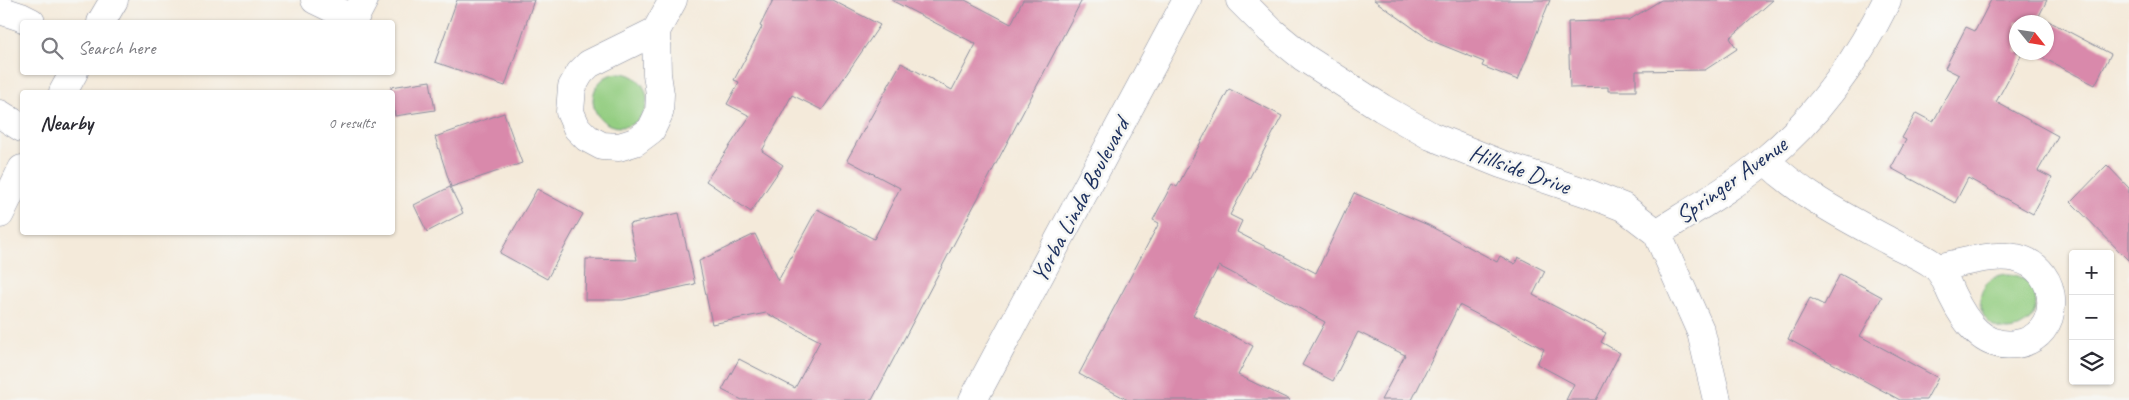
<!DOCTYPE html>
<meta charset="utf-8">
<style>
:root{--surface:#fff;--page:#f2f2f3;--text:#2b2b33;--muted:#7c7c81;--line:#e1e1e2}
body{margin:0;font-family:Caveat,sans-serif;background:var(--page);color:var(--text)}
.controls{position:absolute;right:15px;bottom:15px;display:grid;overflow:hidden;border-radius:5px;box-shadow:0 1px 4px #0004}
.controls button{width:45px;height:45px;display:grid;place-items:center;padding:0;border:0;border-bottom:1px solid var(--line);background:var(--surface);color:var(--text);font:25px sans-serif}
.compass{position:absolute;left:2009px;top:15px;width:45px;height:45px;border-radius:50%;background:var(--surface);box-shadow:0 1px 4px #0004;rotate:120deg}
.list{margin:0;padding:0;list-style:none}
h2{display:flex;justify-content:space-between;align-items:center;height:65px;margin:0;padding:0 20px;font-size:21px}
h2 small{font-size:16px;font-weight:400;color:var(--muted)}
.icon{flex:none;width:28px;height:28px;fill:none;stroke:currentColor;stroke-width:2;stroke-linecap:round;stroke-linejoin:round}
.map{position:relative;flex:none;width:2129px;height:400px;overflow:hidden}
.search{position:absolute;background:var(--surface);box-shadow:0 1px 4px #0004;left:20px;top:20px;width:375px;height:55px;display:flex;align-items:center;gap:12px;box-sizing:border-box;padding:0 18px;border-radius:5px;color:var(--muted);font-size:19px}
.panel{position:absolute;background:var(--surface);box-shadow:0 1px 4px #0004;left:20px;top:90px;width:375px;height:145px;border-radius:5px}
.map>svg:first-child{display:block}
.green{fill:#94ce82;stroke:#587e70}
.building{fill:#d989ab}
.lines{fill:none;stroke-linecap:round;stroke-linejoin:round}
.minor-casing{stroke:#888c9c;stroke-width:29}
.major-casing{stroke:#888c9c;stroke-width:29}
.minor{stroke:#fff;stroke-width:28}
.major{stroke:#fff;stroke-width:28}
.labels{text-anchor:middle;stroke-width:5;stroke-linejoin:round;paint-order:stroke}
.street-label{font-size:24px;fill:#1b2f5e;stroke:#f6f6f2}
</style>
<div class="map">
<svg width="2129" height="400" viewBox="0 0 2129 400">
<rect width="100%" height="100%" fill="#f6f6f2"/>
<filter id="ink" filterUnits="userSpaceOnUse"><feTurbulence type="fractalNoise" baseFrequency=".02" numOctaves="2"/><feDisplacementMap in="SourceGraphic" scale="10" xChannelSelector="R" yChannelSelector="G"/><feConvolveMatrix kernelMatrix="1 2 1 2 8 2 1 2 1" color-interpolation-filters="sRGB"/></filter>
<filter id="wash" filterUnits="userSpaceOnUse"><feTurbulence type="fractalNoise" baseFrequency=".0096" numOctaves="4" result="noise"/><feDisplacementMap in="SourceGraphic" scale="20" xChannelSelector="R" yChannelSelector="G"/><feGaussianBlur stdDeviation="1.12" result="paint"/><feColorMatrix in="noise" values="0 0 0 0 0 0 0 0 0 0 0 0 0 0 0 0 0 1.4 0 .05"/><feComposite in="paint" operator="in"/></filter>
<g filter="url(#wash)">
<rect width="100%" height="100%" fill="#f4eada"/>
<g class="green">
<circle cx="620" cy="100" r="27"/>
<circle cx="2008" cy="302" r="28"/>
</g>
<g id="blocks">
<g class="building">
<path d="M457 0H534L505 86 435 62Z"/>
<path d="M773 0H832L880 25 822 110 792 95 762 151 783 165 751 212 706 181 750 116 727 104 739 82 734 80 762 27 760 26Z"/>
<path d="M891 0H965L1011 24 1023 0H1082L872 400H742L722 390 739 359 795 388 820 341 766 313 712 324 699 261 755 234 778 281 817 209 874 239 900 188 847 160 901 63 952 90 976 44Z"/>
<path d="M1374 0H1550L1518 80 1482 66 1484 62 1430 40Z"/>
<path d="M1661 0H1773L1730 38 1737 49 1705 70 1636 71V91H1608V87L1570 88 1568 22 1629 20Z"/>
<path d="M1991 0H2047L2039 16 2111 54 2095 85 2032 52H2046V22H2016V52H2023L1996 102 2058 136 2038 171 2052 178 2033 214 1968 178 1955 203 1891 168 1906 140 1902 138 1916 113 1933 122 1959 75 1945 68 1966 27 1975 31Z"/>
<path d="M430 81 435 110 395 116 391 87Z"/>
<path d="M1229 89 1282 116 1230 215 1242 221 1237 232 1316 273 1354 193 1428 225 1497 262 1500 256 1515 264 1518 257 1545 271 1533 295 1606 333 1601 342 1620 353 1596 400H1566L1574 384 1537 364 1544 349 1459 305 1412 400H1381L1405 355 1358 332 1333 381 1302 365 1325 322 1219 266 1193 315 1253 346 1238 375 1290 400H1128L1079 374 1159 223 1153 220 1172 184 1177 187Z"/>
<path d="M504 113 522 163 451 187 435 137Z"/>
<path d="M2107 165 2129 188V261L2071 202Z"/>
<path d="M450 187 463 213 427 232 414 205Z"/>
<path d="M537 189 583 214 547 279 500 253Z"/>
<path d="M679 213 695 284 623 300H585L586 259 637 260 629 224Z"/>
<path d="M1840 274 1882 297 1860 336 1938 378 1926 400H1900L1788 339 1810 298 1824 305Z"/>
</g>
</g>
</g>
<g filter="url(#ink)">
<use href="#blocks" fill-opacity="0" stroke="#888c9c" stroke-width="1"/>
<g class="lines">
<defs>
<g id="minor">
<path d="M315 0 354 19 364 0"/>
<path d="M1240 0 1270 30 1303 57 1382 108 1431 136 1501 164 1590 194 1623 207 1657 233 1701 332 1717 400"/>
<path d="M0 10 21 17 31 22"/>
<path d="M656 31 589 64 580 73 572 87 570 112 577 128 587 138 602 146 619 147 635 142 651 130 659 113 660 94 657 74 656 31 673 0"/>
<path d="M0 114 22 128"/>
<path d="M1765 160C1803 196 1843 216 1889 241 1900 247 1931 260 1938 269 1945 276 1948 287 1952 295 1965 322 1983 349 2016 344 2063 338 2063 268 2016 258 1995 253 1959 263 1938 268"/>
<path d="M1657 233C1693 210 1732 188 1765 160 1817 117 1857 61 1887 0"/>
<path d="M973 400 1187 0"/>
</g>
<g id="major">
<path d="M101 22 114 0"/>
<path d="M63 92 74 72"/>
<path d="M0 214 22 169"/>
</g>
</defs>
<use href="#minor" class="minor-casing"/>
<use href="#major" class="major-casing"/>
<use href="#minor" class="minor"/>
<use href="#major" class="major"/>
</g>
</g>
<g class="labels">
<g class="street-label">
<text transform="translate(1520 169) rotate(20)" y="8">Hillside Drive</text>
<text transform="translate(1731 180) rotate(-36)" y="8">Springer Avenue</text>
<text transform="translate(1080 200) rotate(-62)" y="8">Yorba Linda Boulevard</text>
</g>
</g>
</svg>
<div class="controls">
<button>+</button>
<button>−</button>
<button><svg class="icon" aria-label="layers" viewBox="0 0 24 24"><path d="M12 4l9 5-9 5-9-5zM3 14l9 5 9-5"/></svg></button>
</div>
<svg class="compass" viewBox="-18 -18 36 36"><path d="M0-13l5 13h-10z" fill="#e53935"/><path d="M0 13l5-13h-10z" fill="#7c7c81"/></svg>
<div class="search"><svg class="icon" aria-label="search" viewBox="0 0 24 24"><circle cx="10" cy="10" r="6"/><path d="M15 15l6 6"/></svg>Search here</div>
<section class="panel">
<h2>Nearby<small>0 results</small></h2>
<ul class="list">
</ul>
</section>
</div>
